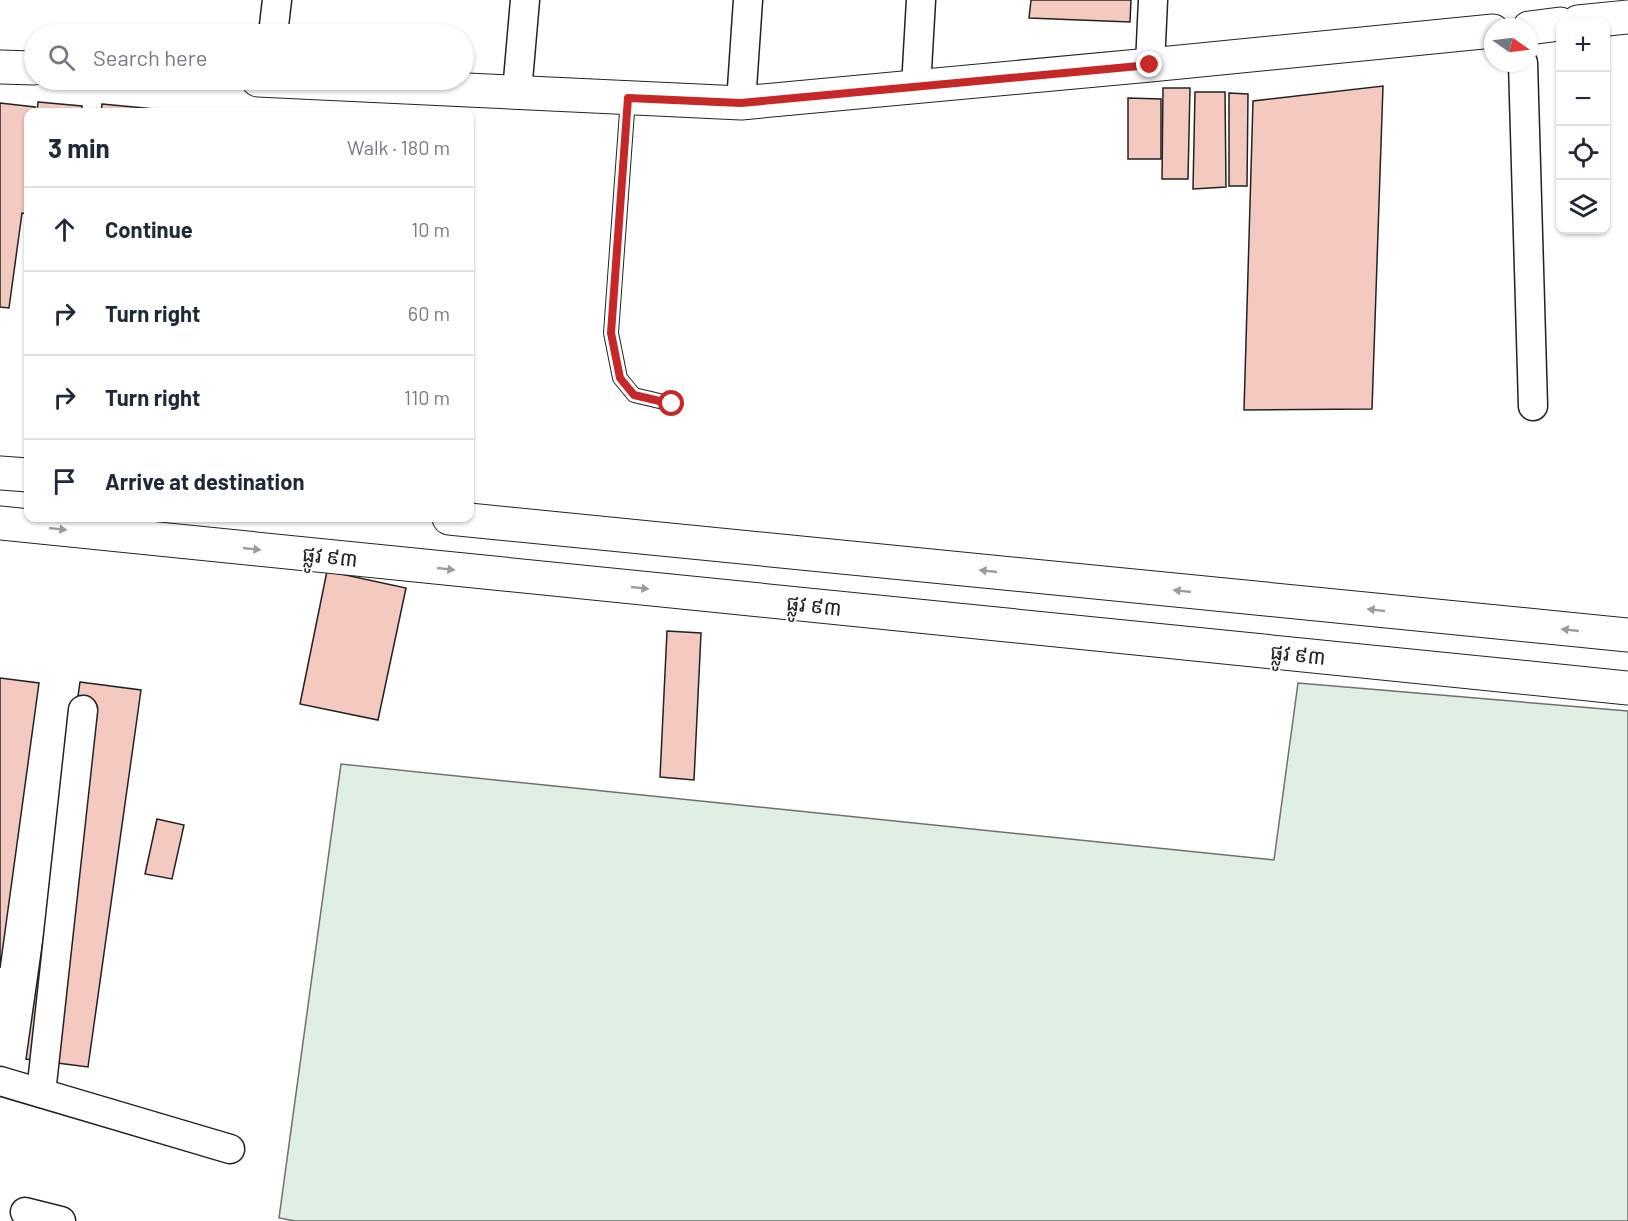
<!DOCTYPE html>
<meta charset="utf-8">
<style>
:root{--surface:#fff;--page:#f6f6f7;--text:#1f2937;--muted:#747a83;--line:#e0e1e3}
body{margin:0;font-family:Barlow,"Noto Sans Khmer",sans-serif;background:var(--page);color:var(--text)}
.controls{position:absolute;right:18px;top:18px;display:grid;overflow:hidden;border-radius:12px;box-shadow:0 2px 4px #0004}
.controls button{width:54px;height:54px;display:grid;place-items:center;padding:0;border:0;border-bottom:2px solid var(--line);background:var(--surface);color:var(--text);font:30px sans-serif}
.compass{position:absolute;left:1484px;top:18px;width:54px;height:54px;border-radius:50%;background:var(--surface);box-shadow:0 2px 4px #0004;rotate:104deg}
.stop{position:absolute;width:18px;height:18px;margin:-14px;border:4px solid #c62828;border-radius:50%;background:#fff}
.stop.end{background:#c62828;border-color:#fff;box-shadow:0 2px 6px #0008}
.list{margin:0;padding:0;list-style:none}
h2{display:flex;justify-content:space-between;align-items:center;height:78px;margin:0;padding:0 24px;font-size:26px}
h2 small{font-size:20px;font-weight:400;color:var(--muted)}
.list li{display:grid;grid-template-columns:39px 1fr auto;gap:18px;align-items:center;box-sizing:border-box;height:84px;padding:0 24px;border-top:2px solid var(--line)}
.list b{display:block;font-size:22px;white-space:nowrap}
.list em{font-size:20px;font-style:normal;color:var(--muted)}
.icon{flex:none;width:33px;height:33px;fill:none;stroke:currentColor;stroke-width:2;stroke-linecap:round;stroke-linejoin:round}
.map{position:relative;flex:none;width:1628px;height:1221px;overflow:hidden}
.search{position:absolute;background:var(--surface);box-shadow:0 2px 4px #0004;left:24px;top:24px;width:450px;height:66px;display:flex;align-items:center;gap:15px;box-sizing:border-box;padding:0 21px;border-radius:33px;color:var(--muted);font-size:22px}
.panel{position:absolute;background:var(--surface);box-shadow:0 2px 4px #0004;left:24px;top:108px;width:450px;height:414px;border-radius:12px}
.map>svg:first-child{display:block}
.green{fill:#e0efe3;stroke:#6f6f6f;stroke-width:1.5}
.building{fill:#f3c9c0;stroke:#222;stroke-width:1.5}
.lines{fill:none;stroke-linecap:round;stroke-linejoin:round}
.service-casing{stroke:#222;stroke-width:16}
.minor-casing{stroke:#222;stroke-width:31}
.tertiary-casing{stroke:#222;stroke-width:35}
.service{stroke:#fff;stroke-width:14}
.minor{stroke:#fff;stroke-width:28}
.tertiary{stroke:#fff;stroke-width:33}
.oneway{fill:#9c9c9c}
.route{stroke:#c62828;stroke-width:8}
.labels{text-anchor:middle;stroke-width:4.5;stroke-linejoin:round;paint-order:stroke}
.street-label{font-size:21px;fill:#222;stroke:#fff}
</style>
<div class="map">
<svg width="1628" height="1221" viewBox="0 0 1628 1221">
<rect width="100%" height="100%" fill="#fff"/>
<path class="green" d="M1298 683 1628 711V1221H295L279 1218 341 764 1274 860Z"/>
<g class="building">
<path d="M1031 0H1131L1130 22 1029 18Z"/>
<path d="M1383 86 1372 409 1244 410 1253 101Z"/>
<path d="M1163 88H1190L1188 179H1162Z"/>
<path d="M1195 92H1225L1226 187 1193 189Z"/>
<path d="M1229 93 1248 94 1247 186H1229Z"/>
<path d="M1128 98 1161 99V159H1128Z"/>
<path d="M38 102 82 106V112H37Z"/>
<path d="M0 103 35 107V112H28V160L27 173 28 174V214L22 213 9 308 0 307Z"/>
<path d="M102 104 187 112H101Z"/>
<path d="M327 571 406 588 378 720 300 704Z"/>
<path d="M667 631 701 633 694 780 660 777Z"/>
<path d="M0 678 39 683 0 968Z"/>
<path d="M80 682 141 690 88 1067 26 1059Z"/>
<path d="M157 819 184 825 172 879 145 874Z"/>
</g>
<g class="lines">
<defs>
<path id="service" d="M628 98 611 333 620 378 634 395 672 404"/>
<g id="minor">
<path d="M273 34 277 0"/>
<path d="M1523 63 1533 406"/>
<path d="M1150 65 1153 0"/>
<path d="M916 87 921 0"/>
<path d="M517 92 525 0"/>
<path d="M741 103 748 0"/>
<path d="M0 1081 230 1149"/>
<path d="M41 1093 83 710"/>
<path d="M25 1212 61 1221"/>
</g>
<g id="tertiary">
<path d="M1578 22 1628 17"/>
<path d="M1529 28 1560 24"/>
<path d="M0 67 34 68"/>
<path d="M258 80 741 103 1150 65 1493 31"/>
<path d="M0 473 28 475"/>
<path d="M449 518 1628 635"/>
<path d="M0 523 1628 688"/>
</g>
</defs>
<use href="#service" class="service-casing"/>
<use href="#minor" class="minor-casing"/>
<use href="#tertiary" class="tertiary-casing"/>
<use href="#service" class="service"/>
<use href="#minor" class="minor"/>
<use href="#tertiary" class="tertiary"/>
</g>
<defs><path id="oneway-solid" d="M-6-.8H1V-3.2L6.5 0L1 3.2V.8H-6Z" transform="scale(1.5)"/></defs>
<g class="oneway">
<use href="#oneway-solid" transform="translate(58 529) rotate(6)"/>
<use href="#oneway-solid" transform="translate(252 549) rotate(6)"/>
<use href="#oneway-solid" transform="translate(446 569) rotate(6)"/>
<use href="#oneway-solid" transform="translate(988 571) rotate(-174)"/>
<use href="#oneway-solid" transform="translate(640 588) rotate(6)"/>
<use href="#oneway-solid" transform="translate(1182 591) rotate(-174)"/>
<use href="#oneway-solid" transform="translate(1376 610) rotate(-174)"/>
<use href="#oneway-solid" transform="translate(1570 630) rotate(-174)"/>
</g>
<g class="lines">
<path class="route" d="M672 404 634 395 620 378 611 333 628 98 741 103 1150 65"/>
</g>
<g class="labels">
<g class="street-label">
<text transform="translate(330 557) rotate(6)" y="7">ផ្លូវ ៩៣</text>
<text transform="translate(814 606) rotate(6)" y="7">ផ្លូវ ៩៣</text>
<text transform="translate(1298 655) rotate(6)" y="7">ផ្លូវ ៩៣</text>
</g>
</g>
</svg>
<div class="controls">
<button>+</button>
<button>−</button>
<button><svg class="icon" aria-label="locate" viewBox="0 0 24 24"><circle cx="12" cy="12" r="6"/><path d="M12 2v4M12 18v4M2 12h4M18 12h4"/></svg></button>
<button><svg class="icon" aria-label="layers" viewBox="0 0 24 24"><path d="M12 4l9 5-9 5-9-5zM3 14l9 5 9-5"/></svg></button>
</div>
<svg class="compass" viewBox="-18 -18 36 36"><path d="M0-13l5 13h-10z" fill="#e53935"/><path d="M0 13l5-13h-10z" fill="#747a83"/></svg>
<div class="stop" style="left:672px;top:404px"></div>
<div class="stop end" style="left:1150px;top:65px"></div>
<div class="search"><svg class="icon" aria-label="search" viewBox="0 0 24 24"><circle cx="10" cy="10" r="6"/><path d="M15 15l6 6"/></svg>Search here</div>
<section class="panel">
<h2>3 min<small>Walk · 180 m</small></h2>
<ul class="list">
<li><svg class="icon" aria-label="ahead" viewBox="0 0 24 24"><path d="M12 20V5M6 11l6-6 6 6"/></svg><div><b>Continue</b></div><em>10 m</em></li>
<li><svg class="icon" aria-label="right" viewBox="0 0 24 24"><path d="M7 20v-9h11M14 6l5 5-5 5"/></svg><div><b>Turn right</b></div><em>60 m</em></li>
<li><svg class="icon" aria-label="right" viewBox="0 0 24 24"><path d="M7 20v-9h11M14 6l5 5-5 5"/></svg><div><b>Turn right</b></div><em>110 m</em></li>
<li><svg class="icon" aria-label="arrive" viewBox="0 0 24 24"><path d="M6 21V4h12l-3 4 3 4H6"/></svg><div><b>Arrive at destination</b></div></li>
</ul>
</section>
</div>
